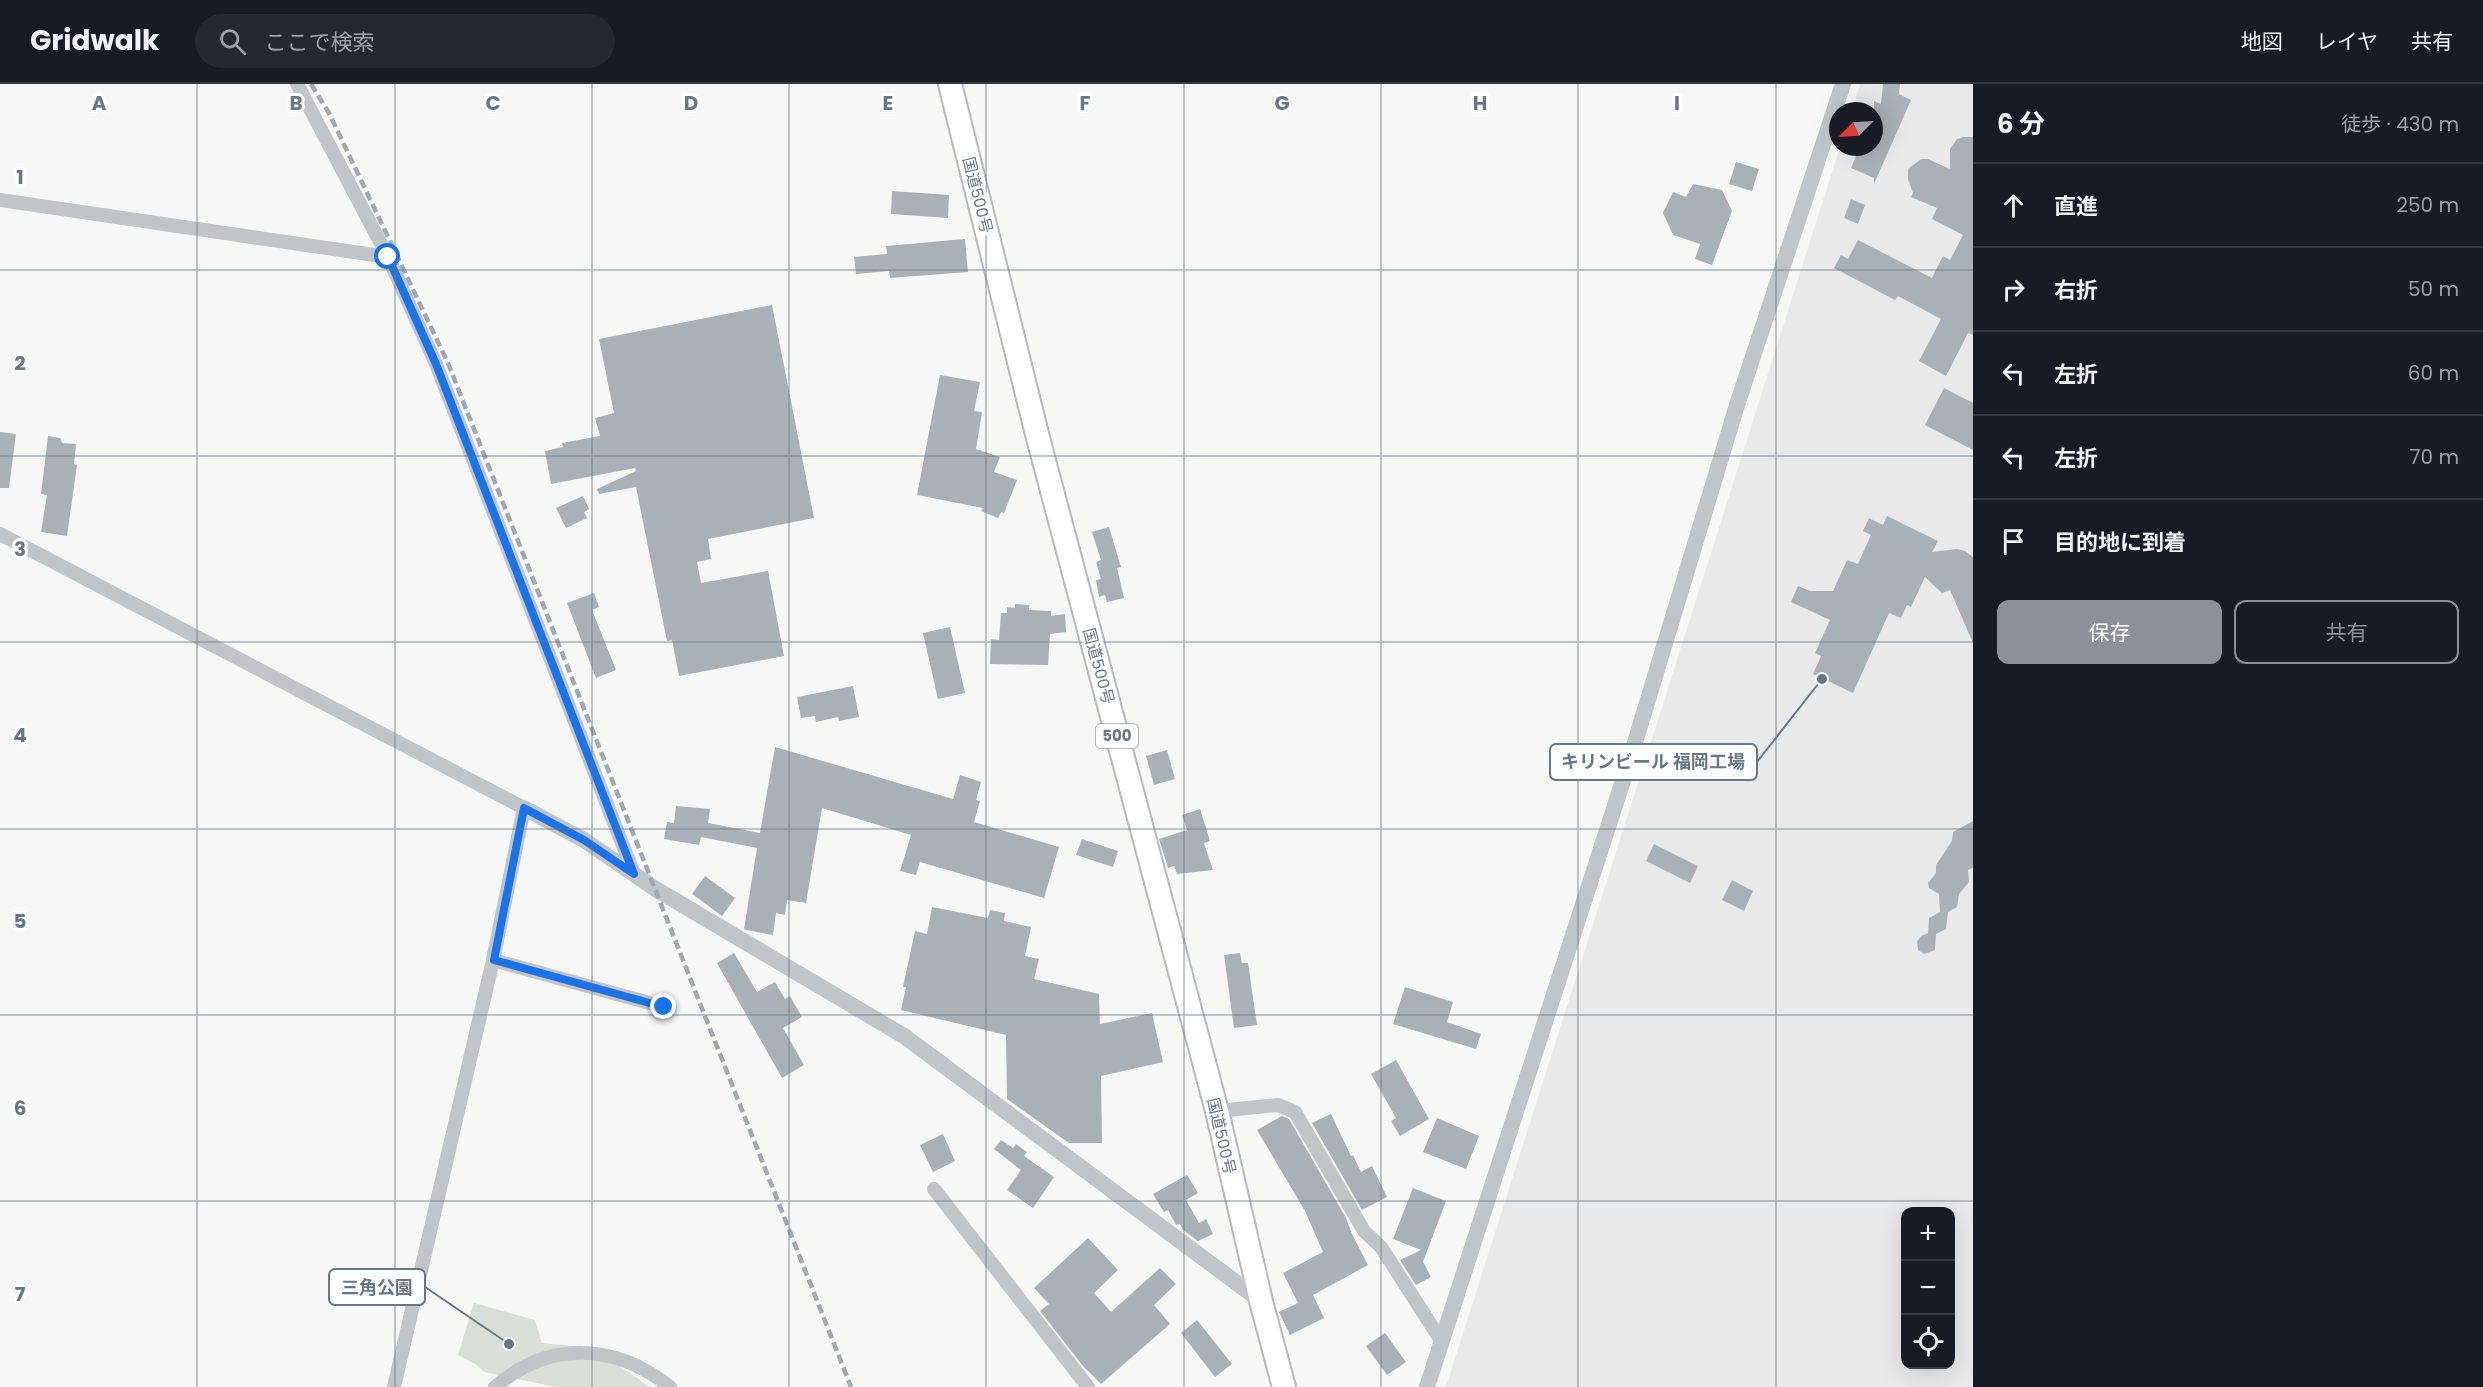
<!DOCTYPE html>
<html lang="ja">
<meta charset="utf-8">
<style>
:root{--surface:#171b24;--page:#242831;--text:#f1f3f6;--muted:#9ea1a6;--line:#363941;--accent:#8c9099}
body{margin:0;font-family:Poppins,"Noto Sans JP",sans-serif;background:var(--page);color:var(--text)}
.controls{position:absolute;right:18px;bottom:18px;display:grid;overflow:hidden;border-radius:12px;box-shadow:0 6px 24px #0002}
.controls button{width:54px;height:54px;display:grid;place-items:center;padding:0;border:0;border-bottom:2px solid var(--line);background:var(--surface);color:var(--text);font:30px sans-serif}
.compass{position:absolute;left:1829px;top:18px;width:54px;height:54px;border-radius:50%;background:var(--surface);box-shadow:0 6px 24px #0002;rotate:246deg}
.stop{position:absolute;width:18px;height:18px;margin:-14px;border:4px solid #1a73e8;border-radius:50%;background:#fff}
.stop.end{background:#1a73e8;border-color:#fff;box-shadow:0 2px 6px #0008}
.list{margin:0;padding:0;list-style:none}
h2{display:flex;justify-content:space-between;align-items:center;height:78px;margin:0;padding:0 24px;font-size:26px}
h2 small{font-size:20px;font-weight:400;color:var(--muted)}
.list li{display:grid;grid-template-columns:39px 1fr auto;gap:18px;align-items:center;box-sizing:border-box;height:84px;padding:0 24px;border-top:2px solid var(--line)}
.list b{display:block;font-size:22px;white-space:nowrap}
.list em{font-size:20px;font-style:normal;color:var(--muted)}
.actions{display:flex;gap:12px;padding:18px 24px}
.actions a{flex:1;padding:14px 0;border:2px solid var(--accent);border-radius:12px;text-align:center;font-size:21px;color:var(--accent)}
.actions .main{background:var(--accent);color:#fff}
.icon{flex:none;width:33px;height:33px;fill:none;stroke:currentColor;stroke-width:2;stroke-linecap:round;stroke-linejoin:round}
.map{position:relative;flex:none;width:1973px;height:1303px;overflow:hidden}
header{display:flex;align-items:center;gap:36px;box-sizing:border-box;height:84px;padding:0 30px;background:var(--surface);border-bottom:2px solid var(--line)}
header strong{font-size:28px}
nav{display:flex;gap:33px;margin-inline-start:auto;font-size:21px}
.search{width:420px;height:54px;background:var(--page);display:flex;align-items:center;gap:15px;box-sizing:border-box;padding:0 21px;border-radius:33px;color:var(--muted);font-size:22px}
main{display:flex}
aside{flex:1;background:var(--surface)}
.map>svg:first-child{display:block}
.built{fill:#e8e9e8;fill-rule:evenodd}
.green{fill:#d9ded6}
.building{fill:#aab1b6}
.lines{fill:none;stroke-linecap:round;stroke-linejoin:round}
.trunk-casing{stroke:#b6b9bc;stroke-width:26}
.minor{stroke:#c1c5c8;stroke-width:14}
.tertiary{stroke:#c1c5c8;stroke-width:16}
.trunk{stroke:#fff;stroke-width:22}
.rail{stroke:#a2a8ad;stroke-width:4.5;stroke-dasharray:9 4.5;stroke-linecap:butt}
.route{stroke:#1a73e8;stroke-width:8}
.grid{fill:none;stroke:#687784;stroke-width:1.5;stroke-opacity:0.55}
.labels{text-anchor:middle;stroke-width:6;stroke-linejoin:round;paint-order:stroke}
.shield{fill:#fff;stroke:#95a0a9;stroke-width:1.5}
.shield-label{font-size:15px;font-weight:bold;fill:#687784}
.street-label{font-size:16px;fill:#687784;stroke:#fff}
.grid-label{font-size:20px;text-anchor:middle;font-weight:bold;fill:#687784;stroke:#fff;stroke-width:6;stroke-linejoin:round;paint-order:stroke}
.leader{fill:none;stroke:#687784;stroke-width:2}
.callout-dot{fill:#687784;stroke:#fff;stroke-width:2}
.callout{fill:#fff;stroke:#687784;stroke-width:2}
.callout-label{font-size:18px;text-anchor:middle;font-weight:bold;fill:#687784}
</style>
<header>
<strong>Gridwalk</strong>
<div class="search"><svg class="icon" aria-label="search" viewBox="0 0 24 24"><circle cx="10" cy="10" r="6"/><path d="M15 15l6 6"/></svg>ここで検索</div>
<nav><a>地図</a><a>レイヤ</a><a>共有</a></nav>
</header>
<main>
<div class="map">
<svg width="1973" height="1303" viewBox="0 0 1973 1303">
<rect width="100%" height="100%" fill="#f7f8f5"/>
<path class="built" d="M1860 0H1973V1303H1446L1840 63H1874V27H1852ZM1906 1128H1950V1280H1906Z"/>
<path class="green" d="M474 1219 535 1236 542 1259 572 1262 583 1268 611 1276 650 1303H556L484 1288 477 1281 458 1271Z"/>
<g class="building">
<path d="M1883 0H1900L1899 10 1911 16 1874 100V94L1851 84 1860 63H1874V17L1881 20Z"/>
<path d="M1963 53H1973V251L1968 249 1946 292 1919 277 1941 235 1898 212 1895 216 1834 184 1841 171 1848 175 1858 156 1932 194 1943 172 1950 176 1963 151 1932 135 1937 124 1911 113 1913 109 1908 95V85L1921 75H1928L1950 85V65L1957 55Z"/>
<path d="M1736 78 1759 85 1752 107 1729 100Z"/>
<path d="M1693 100 1722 106 1732 127 1712 181 1695 175 1700 160 1673 151 1663 129 1673 108 1686 113Z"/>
<path d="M892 107 949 111 948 134 891 130Z"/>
<path d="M1851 115 1865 121 1858 140 1844 134Z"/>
<path d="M965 155 968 188 890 194 889 187 856 190 854 173 887 170 886 162Z"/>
<path d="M772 221 814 434 708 455 711 475 697 478 701 499 768 487 784 572 679 592 672 556 667 557 636 403 599 410 597 405 636 387 635 384 551 400 545 367 563 363 562 359 600 352 595 334 614 329 599 255Z"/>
<path d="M940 291 980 298 974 327 982 328 976 365 1000 373 994 388 1017 396 1004 429 1001 428 998 434 981 427 983 424 917 411Z"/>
<path d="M1944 304 1973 319V366L1925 341Z"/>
<path d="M0 348 16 350 9 404H0Z"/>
<path d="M48 352 60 354 62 359 76 360 74 380 77 381 67 452 41 448 47 411 41 410Z"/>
<path d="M583 412 589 425 584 428 587 434 566 444 556 424Z"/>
<path d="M1887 432 1938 457 1932 468 1957 465 1965 467 1973 473V559L1950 506 1942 509 1925 493 1911 523 1907 521 1901 534 1889 529 1853 609 1813 590 1821 572 1815 569 1830 536 1791 518 1798 502 1810 507H1833L1847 476 1858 480 1871 451 1863 447 1869 434 1883 441Z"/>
<path d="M1109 443 1121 483 1117 484 1124 514 1107 518 1105 511 1099 513 1096 496 1101 495 1096 478 1101 476 1092 448Z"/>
<path d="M594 509 599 523 592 526 616 586 596 594 567 519Z"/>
<path d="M1015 520 1029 521V526L1051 527V532L1065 530 1066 548 1050 550 1048 581 990 580 991 555 999 556 1001 529H1007V523L1015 524Z"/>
<path d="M950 543 965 609 938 615 923 549Z"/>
<path d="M853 602 859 633 839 637 838 633 816 638 815 632 801 634 797 613Z"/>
<path d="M775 663 953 715 960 691 981 698 976 716 980 717 974 738 1059 763 1044 814 920 778 916 791 900 787 911 751 822 724 806 819 787 816 785 831 776 829 773 851 746 846 744 845 757 764 701 753 699 761 664 755 667 738 674 739 676 722 710 725 708 739 760 749Z"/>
<path d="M1167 666 1175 695 1154 701 1146 672Z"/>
<path d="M1200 725 1210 757 1204 759 1213 786 1177 790 1174 782 1168 784 1159 755 1187 746 1182 731Z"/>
<path d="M1973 737V784L1968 786 1969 798 1959 810 1957 823 1948 828 1946 845 1936 850 1935 866 1924 870 1918 866 1917 858 1921 852 1928 849 1929 834 1940 828 1939 810 1929 804 1928 799 1936 789V781L1952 757 1953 748Z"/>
<path d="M1082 755 1118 767 1113 783 1076 771Z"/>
<path d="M1654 760 1698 782 1690 799 1646 777Z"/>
<path d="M705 792 735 814 722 832 692 810Z"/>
<path d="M1732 796 1753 807 1744 827 1722 816Z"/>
<path d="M932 823 988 834 990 826 1005 829 1004 837 1031 843 1025 872 1039 875 1034 895 1099 910 1100 940 1152 929 1163 978 1101 992 1102 1059H1069L1007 1015 1006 951 901 926 906 903H903L915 847 927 850Z"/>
<path d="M734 869 757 908 775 898 785 915 790 912 802 933 783 944 804 981 782 994 717 879Z"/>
<path d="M1240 869 1242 879H1248L1257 941 1234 944 1224 871Z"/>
<path d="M1405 903 1453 918 1447 938 1481 950 1476 965 1393 940Z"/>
<path d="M1396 976 1429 1035 1400 1052 1391 1037 1396 1034 1371 990Z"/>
<path d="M1331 1030 1351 1072 1353 1071 1361 1088 1372 1082 1387 1113 1362 1126 1312 1039Z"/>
<path d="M1282 1032 1289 1035 1346 1134 1352 1150 1368 1181 1313 1211 1324 1234 1290 1251 1279 1228 1298 1219 1283 1189 1323 1168 1305 1127 1257 1046Z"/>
<path d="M1437 1034 1479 1052 1466 1085 1423 1068Z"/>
<path d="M943 1050 955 1077 933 1088 920 1061Z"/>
<path d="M1001 1056 1013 1064 1016 1060 1027 1068 1024 1072 1054 1093 1033 1124 1007 1106 1021 1086 994 1065Z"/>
<path d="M1187 1091 1198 1109 1186 1116 1199 1139 1206 1135 1213 1150 1198 1157 1183 1146 1180 1140 1176 1141 1168 1126 1164 1128 1153 1110Z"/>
<path d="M1413 1104 1446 1117 1423 1178 1431 1193 1416 1201 1400 1176 1421 1166 1393 1155Z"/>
<path d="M1088 1154 1118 1186 1094 1209 1111 1228 1160 1184 1176 1200 1154 1221 1170 1240 1101 1300 1083 1282 1040 1227 1049 1220 1034 1204Z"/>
<path d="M1197 1236 1232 1280 1215 1293 1181 1249Z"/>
<path d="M1385 1249 1406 1278 1387 1291 1366 1262Z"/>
</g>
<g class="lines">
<defs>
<path id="trunk" d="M950 0 1038 354 1217 1027 1261 1217 1284 1303"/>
</defs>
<use href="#trunk" class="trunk-casing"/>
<g class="minor">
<path d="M297 0 388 173 436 280 634 790"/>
<path d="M0 116 388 173"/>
<path d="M0 450 524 724 493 876 394 1303"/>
<path d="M493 876 664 923"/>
<path d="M1217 1027 1278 1021 1295 1028 1364 1147 1381 1163 1442 1258"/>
<path d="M934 1105 1088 1303"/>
<path d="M495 1303C550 1256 615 1259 670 1303"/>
</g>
<g class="tertiary">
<path d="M524 724 584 756 654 804 904 952 1261 1217"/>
<path d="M1427 1303 1630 675 1737 321 1843 0"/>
</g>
<use href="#trunk" class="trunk"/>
<path class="rail" d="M311 0 329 29 448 279 851 1303"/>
</g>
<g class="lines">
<path class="route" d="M388 173 436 280 634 790 584 756 524 724 494 876 664 923"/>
</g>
<path class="grid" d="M197 0V1303M395 0V1303M592 0V1303M789 0V1303M986 0V1303M1184 0V1303M1381 0V1303M1578 0V1303M1776 0V1303M0 186H1973M0 372H1973M0 558H1973M0 745H1973M0 931H1973M0 1117H1973"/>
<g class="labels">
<rect class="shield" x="1096" y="640" width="42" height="24" rx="4.5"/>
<g class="shield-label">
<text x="1117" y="657">500</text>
</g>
<g class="street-label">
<text transform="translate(978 111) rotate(76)" y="6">国道500号</text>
<text transform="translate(1099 582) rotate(75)" y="6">国道500号</text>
<text transform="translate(1222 1052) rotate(77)" y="6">国道500号</text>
</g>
</g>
<g class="grid-label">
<text x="99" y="26">A</text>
<text x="296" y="26">B</text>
<text x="493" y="26">C</text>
<text x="691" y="26">D</text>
<text x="888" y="26">E</text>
<text x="1085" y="26">F</text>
<text x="1282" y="26">G</text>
<text x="1480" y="26">H</text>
<text x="1677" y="26">I</text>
<text x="20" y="100">1</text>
<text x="20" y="286">2</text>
<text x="20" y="472">3</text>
<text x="20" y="658">4</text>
<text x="20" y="844">5</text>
<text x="20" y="1031">6</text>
<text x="20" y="1217">7</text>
</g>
<path class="leader" d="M1822 595L1757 678M509 1260L425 1203"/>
<g class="callout-dot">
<circle cx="1822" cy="595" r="6"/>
<circle cx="509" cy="1260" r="6"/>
</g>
<g class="callout">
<rect x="1550" y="660" width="207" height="36" rx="6"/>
<rect x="329" y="1185" width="96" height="36" rx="6"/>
</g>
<g class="callout-label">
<text x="1653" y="684">キリンビール 福岡工場</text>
<text x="377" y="1210">三角公園</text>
</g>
</svg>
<div class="controls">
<button>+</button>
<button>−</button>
<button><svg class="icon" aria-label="locate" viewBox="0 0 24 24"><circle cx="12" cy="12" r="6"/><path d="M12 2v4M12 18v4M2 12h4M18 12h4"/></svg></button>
</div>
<svg class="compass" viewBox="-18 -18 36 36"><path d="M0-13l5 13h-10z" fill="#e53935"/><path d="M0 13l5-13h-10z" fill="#9ea1a6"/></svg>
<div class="stop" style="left:388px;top:173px"></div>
<div class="stop end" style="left:664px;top:923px"></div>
</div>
<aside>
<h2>6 分<small>徒歩 · 430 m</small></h2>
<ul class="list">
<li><svg class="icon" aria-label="ahead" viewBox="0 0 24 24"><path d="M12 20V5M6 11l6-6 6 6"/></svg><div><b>直進</b></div><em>250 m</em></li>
<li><svg class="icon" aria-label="right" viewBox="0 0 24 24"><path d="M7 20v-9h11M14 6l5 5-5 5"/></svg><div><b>右折</b></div><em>50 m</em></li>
<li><svg class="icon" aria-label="left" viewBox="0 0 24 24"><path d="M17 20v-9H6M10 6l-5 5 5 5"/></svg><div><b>左折</b></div><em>60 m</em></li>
<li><svg class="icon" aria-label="left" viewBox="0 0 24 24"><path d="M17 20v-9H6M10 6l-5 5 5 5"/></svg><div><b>左折</b></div><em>70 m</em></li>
<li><svg class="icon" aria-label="arrive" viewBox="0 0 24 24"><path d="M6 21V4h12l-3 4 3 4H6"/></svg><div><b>目的地に到着</b></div></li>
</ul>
<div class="actions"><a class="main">保存</a><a>共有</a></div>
</aside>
</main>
